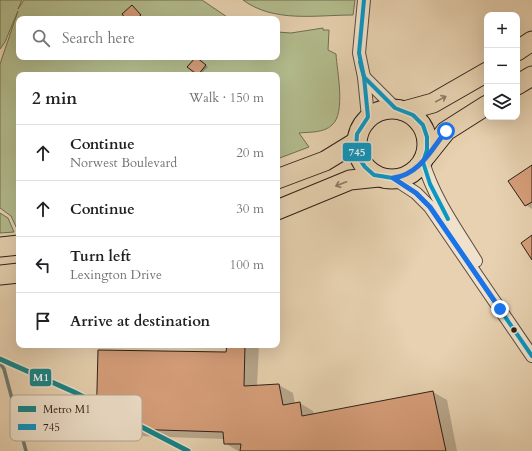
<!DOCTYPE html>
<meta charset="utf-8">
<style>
:root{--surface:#fff;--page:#f6f6f6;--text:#202124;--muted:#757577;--line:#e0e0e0}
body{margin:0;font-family:Cardo,serif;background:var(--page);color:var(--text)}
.controls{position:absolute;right:12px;top:12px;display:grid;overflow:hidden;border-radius:8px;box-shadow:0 4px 16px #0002}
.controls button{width:36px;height:36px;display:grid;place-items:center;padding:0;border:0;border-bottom:1px solid var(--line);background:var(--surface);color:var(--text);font:20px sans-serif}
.stop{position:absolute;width:12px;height:12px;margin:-9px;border:3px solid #1a73e8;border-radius:50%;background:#fff}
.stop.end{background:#1a73e8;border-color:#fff;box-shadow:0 1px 4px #0008}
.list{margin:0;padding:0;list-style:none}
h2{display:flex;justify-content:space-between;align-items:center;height:52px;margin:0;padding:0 16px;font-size:17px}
h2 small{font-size:13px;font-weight:400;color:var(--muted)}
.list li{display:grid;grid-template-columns:26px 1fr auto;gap:12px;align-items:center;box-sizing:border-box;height:56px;padding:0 16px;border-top:1px solid var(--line)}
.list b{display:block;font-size:15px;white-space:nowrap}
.list p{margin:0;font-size:13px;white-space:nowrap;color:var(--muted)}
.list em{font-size:13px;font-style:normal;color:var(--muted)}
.icon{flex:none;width:22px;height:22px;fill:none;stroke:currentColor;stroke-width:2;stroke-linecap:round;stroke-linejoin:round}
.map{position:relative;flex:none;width:532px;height:451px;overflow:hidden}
.search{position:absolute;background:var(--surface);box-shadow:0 4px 16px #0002;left:16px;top:16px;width:264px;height:44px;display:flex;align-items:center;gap:10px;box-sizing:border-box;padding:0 14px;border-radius:8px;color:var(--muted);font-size:15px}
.panel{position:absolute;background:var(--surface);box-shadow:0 4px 16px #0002;left:16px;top:72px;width:264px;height:276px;border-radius:8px}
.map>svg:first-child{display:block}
.green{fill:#b3bc8d;stroke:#706e53}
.shadow{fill:#0003}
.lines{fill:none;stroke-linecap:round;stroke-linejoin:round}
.stream{stroke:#6d7b71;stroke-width:3.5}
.building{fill:#d69e7a;stroke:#2d2119}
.street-casing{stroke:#5c4d3f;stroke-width:14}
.primary-casing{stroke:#2d2119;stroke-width:21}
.street{stroke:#efe1cc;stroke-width:12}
.primary{stroke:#e7d1b0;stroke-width:19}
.bus-1-casing{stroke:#efe1cc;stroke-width:7}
.bus-1{stroke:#0997c4;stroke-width:4}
.metro-1-casing{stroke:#efe1cc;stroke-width:8}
.metro-1{stroke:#168388;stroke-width:5}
.oneway{stroke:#8a7964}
.route{stroke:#1a73e8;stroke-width:5}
.bus-dot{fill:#2d2119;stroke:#efe1cc;stroke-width:1.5}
.key{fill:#efe1cc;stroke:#b5a796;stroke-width:1}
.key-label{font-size:11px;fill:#2d2119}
.line-badge{stroke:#efe1cc;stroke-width:1.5}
.badge-label{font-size:11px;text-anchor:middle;font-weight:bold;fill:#fff}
</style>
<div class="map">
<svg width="532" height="451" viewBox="0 0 532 451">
<rect width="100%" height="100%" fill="#e7d1b0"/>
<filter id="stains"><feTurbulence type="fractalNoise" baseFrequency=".005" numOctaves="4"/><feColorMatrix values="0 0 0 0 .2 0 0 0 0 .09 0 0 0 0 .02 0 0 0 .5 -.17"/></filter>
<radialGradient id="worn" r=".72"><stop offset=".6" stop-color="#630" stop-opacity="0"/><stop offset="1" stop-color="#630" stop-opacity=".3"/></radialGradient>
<g class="green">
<path d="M0 0H22L18 9 24 0H202L230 19H19V57H277V32L291 33 323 28V30H329L328 50 336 54C337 71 346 113 332 125 324 133 309 132 299 133L309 147 277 159V75H19L18 231 11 216 0 208V64L18 11 5 42 0 49Z"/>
<path d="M243 0H355L353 15C316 15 274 23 243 0Z"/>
<path d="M0 213 8 218 14 232 0 233Z"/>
</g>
<g class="shadow">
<path d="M133 6 142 17 139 19H127Z"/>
<path d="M198 59 208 67 200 75H198Z"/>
<path d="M532 166V209L526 205 510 181Z"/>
<path d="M228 345H259L257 386 279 385 293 393 295 404 300 403 313 411 314 414 433 392 447 400 457 451H238L225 443 224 439 110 435 97 428 227 353Z"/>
</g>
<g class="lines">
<path class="stream" d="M0 363 4 369 26 451"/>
</g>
<g class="building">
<path d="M132 5 141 15 136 19H126L122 14Z"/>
<path d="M196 57 206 65 198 75 187 67Z"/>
<path d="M532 165V202L525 206 508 181Z"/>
<path d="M532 235V260L521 243Z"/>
<path d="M227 345H245L244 386 279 384 283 405 300 402 302 416 433 391 446 451H240L241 444H224L223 432 96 428 98 350 226 352Z"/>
</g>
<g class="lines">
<defs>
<g id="street">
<path d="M364 0 359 53 364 77 368 117"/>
<path d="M364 77 395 108"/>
<path d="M423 162C435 200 455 227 476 261"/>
<path d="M393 178 416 193 430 207 532 356"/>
</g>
<g id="primary">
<path d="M517 51 532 41"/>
<path d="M517 85 532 76"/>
<circle cx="392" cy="144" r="35"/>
<path d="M404 111 433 103 487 72"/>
<path d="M426 156 446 131 487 105"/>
<path d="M277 179 325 161 356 142"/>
<path d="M277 210 350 180 379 177"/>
<path d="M0 247 19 245"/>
<path d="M0 275 19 273"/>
</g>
</defs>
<use href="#street" class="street-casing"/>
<use href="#primary" class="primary-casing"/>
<use href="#street" class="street"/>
<use href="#primary" class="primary"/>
<defs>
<g id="bus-1">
<path d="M364 0 359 53 364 77 368 117 357 134 356 149 358 157 365 167 374 175 393 178 416 193 430 207 532 356"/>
<path d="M360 62 364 77 395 108 413 115 423 125 427 137V150L423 162 430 184 448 219"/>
</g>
</defs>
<use href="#bus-1" class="bus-1-casing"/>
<use href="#bus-1" class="bus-1"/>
<defs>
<path id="metro-1" d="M0 359 74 392 188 451"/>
</defs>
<use href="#metro-1" class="metro-1-casing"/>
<use href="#metro-1" class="metro-1"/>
</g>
<defs><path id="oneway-shaft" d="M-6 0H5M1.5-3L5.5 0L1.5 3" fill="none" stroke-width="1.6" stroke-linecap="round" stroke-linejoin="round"/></defs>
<g class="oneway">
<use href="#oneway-shaft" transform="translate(441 99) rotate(-28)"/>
<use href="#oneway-shaft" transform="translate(341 184) rotate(159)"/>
</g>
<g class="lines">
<path class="route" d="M446 131C432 149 419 175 393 178L416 193 430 207 500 309"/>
</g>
<circle class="bus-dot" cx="514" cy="330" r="3.5"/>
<rect x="10" y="395" width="132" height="46" rx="6" class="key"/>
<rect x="18" y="406" width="18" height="6" fill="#168388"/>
<rect x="18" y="424" width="18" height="6" fill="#0997c4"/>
<g class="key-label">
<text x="43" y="413">Metro M1</text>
<text x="43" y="431">745</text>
</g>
<g class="line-badge">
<rect x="342" y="142" width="30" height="20" rx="4" fill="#0997c4"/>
<rect x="29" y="368" width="23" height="19" rx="4" fill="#168388"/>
</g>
<g class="badge-label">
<text x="357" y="156">745</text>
<text x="41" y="381">M1</text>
</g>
<rect width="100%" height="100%" filter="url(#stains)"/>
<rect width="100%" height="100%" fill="url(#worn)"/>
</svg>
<div class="controls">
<button>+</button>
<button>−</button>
<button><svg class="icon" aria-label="layers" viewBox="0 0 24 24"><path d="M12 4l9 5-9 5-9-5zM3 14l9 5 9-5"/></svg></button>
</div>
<div class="stop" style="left:446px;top:131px"></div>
<div class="stop end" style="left:500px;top:309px"></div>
<div class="search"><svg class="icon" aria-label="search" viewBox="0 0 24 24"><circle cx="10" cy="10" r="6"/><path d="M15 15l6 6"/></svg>Search here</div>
<section class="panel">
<h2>2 min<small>Walk · 150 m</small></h2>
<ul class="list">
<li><svg class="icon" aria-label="ahead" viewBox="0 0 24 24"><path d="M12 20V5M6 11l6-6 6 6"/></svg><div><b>Continue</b><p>Norwest Boulevard</p></div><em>20 m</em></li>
<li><svg class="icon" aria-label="ahead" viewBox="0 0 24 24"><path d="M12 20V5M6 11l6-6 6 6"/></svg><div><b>Continue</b></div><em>30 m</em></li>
<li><svg class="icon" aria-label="left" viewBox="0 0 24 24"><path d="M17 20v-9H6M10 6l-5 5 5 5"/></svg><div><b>Turn left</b><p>Lexington Drive</p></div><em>100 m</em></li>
<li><svg class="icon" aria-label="arrive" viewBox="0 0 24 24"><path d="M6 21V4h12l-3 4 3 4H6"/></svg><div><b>Arrive at destination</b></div></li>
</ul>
</section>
</div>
